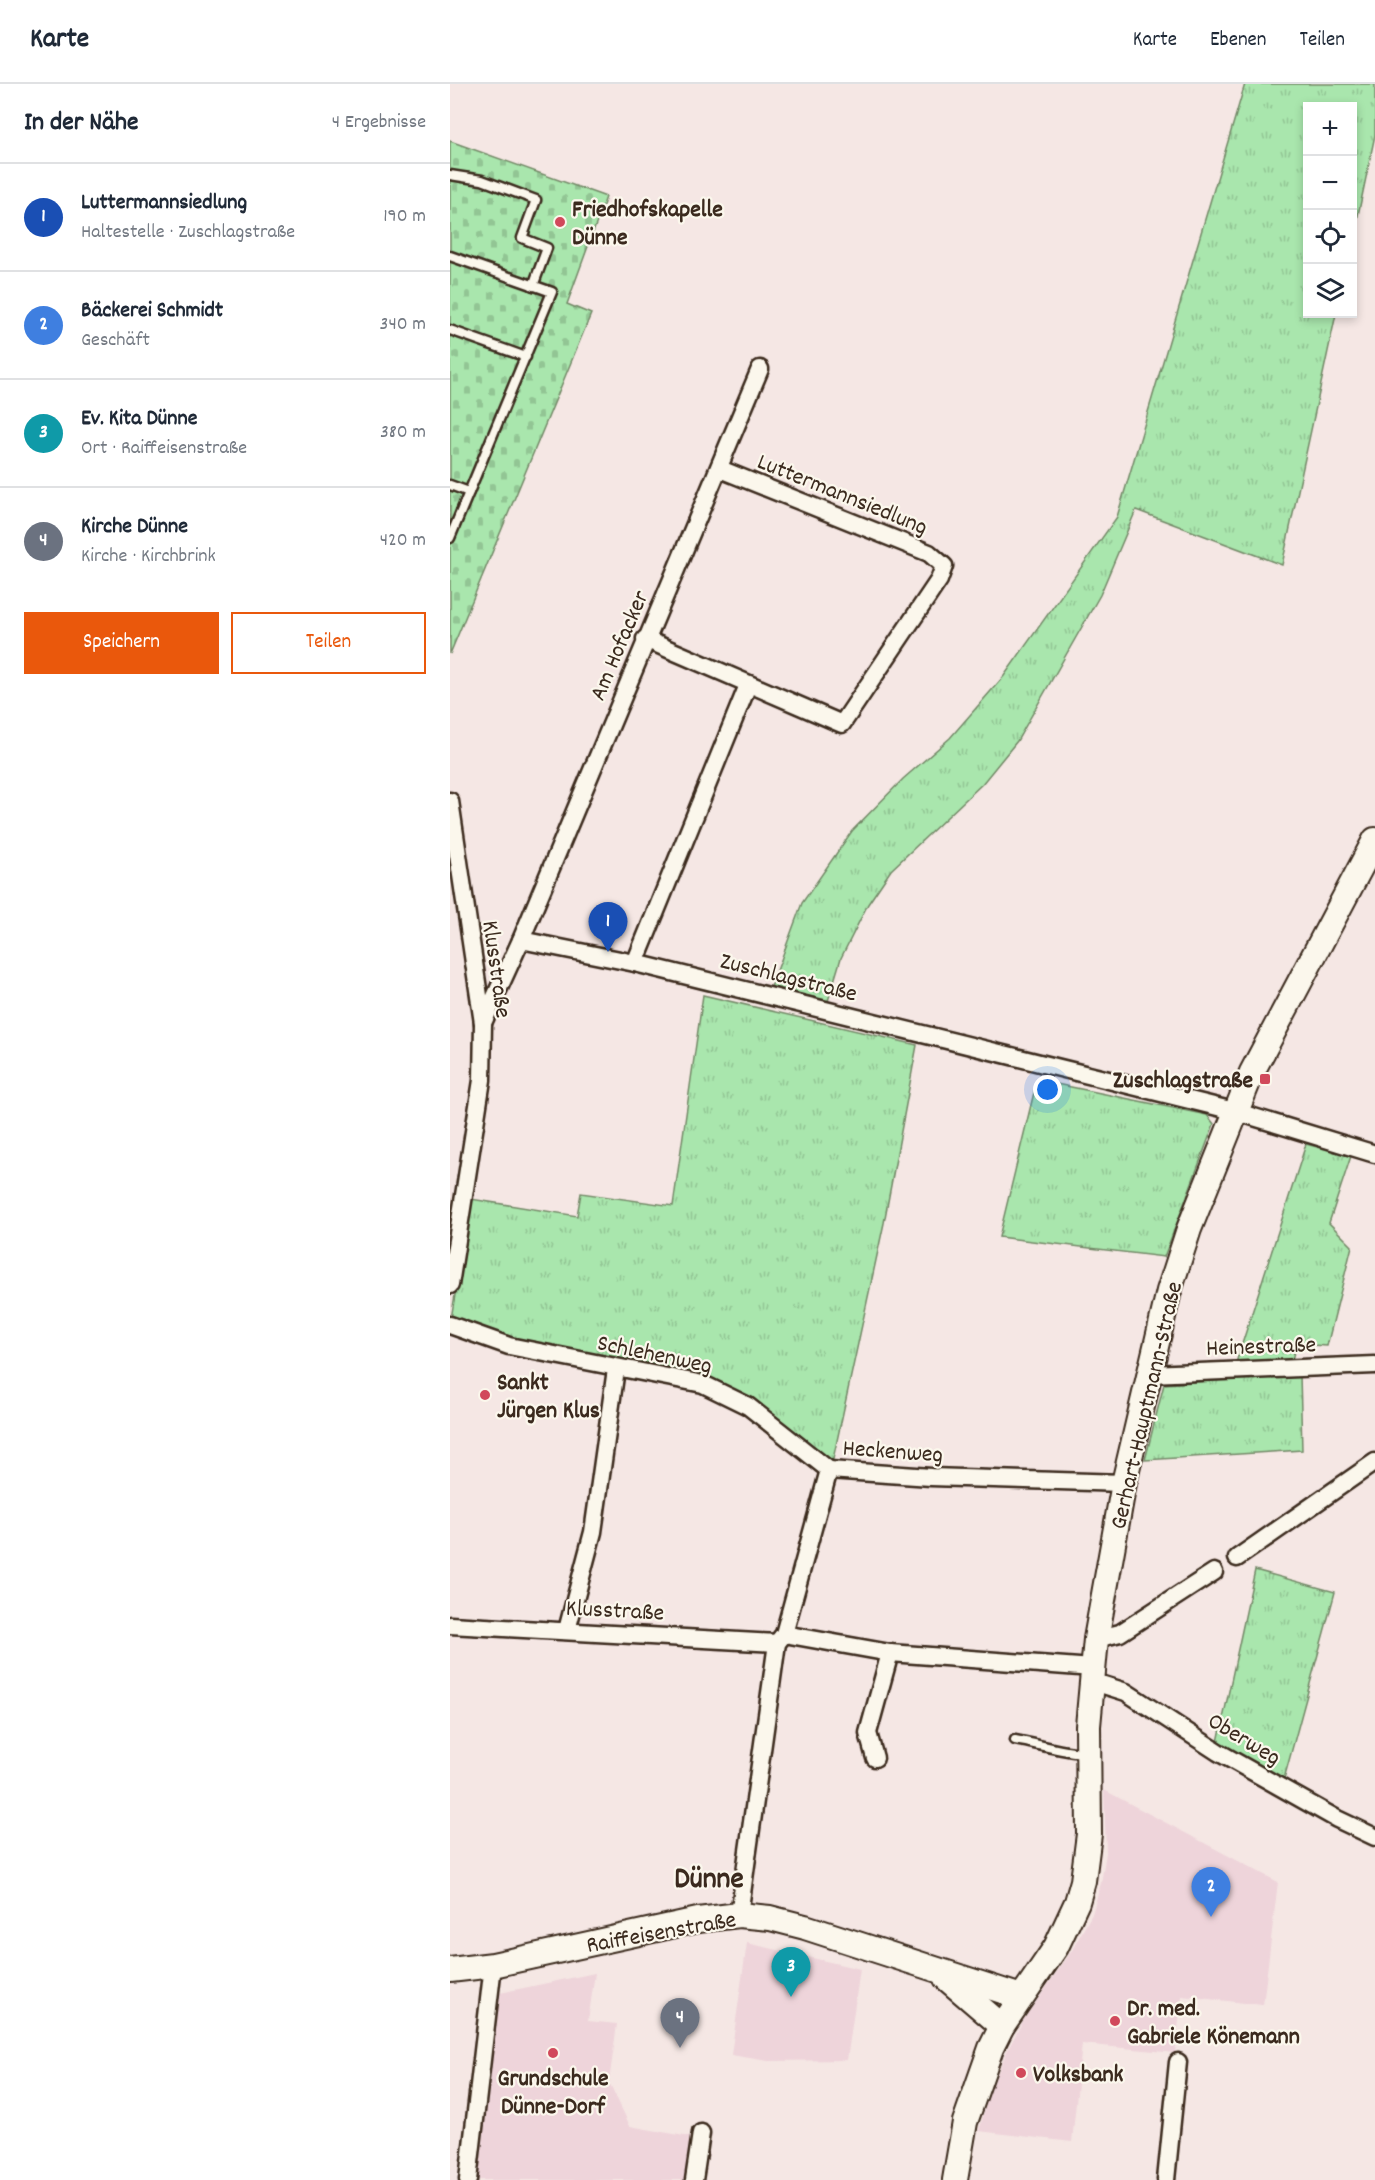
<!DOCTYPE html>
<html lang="de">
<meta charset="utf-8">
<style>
:root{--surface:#fff;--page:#f2f2f3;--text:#1f2937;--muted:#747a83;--line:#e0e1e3;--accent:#ea580c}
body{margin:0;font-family:Dekko,sans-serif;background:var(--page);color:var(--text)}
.controls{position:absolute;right:18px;top:18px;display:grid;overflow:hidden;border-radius:0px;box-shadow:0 3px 9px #0003}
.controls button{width:54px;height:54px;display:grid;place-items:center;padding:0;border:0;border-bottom:2px solid var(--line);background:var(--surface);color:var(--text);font:30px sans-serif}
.you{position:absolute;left:598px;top:1006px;width:21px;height:21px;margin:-15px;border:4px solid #fff;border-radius:50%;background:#1a73e8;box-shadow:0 0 0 9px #1a73e833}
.badge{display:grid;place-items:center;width:39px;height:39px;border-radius:50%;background:var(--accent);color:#fff;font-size:20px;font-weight:700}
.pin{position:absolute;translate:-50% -50px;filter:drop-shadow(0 2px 3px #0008)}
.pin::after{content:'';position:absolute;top:32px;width:21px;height:18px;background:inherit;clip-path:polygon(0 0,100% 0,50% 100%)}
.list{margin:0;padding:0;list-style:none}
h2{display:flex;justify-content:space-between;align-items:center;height:78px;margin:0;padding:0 24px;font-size:26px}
h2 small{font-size:20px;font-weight:400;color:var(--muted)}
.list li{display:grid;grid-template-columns:39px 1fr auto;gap:18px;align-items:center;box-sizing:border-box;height:108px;padding:0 24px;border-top:2px solid var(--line)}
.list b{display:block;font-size:22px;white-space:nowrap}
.list p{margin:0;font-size:20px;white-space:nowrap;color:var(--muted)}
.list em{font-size:20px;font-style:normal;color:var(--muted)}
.actions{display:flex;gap:12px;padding:18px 24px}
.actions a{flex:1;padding:14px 0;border:2px solid var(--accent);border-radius:0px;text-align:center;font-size:21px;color:var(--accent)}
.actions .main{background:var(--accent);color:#fff}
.icon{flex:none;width:33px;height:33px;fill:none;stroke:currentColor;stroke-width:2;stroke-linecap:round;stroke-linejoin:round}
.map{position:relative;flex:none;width:925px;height:2096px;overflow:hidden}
header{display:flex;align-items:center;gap:36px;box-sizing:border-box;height:84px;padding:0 30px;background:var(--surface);border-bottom:2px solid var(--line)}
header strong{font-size:28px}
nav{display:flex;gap:33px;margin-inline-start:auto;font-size:21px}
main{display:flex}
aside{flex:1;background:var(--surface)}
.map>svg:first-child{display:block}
.built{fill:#eed4da}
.grass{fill:url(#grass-tufts);stroke:#728866;stroke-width:1.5}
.cemetery{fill:url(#cemetery-stones);stroke:#728866;stroke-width:1.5}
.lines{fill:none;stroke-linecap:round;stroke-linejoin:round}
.lane-casing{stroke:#3b2a1e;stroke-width:13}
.street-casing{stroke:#3b2a1e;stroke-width:21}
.secondary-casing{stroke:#3b2a1e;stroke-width:28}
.lane{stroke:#fbf7ec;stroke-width:8}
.street{stroke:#fbf7ec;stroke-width:16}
.secondary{stroke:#fbf7ec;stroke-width:24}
.poi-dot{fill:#d1495b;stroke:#fbf7ec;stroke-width:2}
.labels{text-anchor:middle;stroke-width:4.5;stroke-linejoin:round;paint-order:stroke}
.poi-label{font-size:24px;font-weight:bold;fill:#3b2a1e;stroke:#fbf7ec;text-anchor:start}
.street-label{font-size:24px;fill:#3b2a1e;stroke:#fbf7ec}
.district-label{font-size:30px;font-weight:bold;fill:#3b2a1e;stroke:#fbf7ec}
</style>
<header>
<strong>Karte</strong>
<nav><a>Karte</a><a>Ebenen</a><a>Teilen</a></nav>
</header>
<main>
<aside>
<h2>In der Nähe<small>4 Ergebnisse</small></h2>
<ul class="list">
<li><span class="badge" style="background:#1a4fb4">1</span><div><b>Luttermannsiedlung</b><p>Haltestelle · Zuschlagstraße</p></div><em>190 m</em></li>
<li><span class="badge" style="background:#3f7fe0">2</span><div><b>Bäckerei Schmidt</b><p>Geschäft</p></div><em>340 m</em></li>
<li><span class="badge" style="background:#0f9aa8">3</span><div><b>Ev. Kita Dünne</b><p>Ort · Raiffeisenstraße</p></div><em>380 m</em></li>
<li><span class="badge" style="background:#6b7280">4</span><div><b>Kirche Dünne</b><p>Kirche · Kirchbrink</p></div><em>420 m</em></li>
</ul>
<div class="actions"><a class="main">Speichern</a><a>Teilen</a></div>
</aside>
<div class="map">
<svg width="925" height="2096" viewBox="0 0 925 2096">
<defs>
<pattern id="grass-tufts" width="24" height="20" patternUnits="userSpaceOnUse" patternTransform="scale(1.5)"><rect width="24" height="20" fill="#a9e6ad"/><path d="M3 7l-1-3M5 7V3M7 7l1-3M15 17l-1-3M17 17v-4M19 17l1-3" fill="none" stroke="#92c594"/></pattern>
<pattern id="cemetery-stones" width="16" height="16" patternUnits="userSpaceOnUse" patternTransform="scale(1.5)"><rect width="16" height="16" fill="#a9e6ad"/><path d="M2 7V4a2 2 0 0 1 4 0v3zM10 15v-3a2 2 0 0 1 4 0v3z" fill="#92c594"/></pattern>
</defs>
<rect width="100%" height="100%" fill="#f5e7e4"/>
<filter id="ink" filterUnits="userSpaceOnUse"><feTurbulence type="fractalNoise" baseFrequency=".0167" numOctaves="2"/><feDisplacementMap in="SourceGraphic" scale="12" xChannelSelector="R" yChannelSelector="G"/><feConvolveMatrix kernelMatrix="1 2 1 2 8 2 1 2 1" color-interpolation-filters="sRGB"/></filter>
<g filter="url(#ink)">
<g class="built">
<path d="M654 1706 828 1798 813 1921 732 1912 725 1969 632 1960 622 2058 529 2047 539 2009 557 1967 574 1935 621 1868 642 1830 651 1799 656 1769Z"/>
<path d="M297 1859 410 1885 397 1976 318 1977 281 1971Z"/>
<path d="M145 1889 138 1937 167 1940 159 1998 180 2042 240 2053 235 2096H28L50 1909Z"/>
</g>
<g class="grass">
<path d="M795 0H925V51L903 155 902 22H858V230H886L832 481 686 426 650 511 567 657 532 700 441 786 418 820 391 874 378 917 321 903 352 819 402 747 453 695 500 654 554 592 667 433Z"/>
<path d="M253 911 467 961 434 1139 382 1380 300 1319 59 1258 1 1235 21 1115 127 1132 131 1109 223 1122Z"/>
<path d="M587 996 757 1031 764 1040 714 1173 549 1153Z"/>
<path d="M856 1060 901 1072 879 1139 902 1162 877 1262 846 1260 841 1280 785 1282Z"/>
<path d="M850 1291 852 1366 695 1376 714 1300Z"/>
<path d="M805 1486 885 1508 834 1695 768 1658Z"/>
</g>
<path class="cemetery" d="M0 57 156 113 117 220 141 230 0 570Z"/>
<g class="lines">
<defs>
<g id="lane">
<path d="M0 91 32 96 86 116 72 154 97 164 83 202"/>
<path d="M0 172 102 208 0 454"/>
<path d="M0 246 76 273"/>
<path d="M0 401 19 408"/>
<path d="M565 1656C589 1660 611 1668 635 1669"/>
</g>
<g id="street">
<path d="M195 555 392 640 489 496 494 482 479 469 270 385"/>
<path d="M0 717 33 939 32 996 0 1201"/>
<path d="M71 856 310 285"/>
<path d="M185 879 298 601"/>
<path d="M33 939 71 856 185 879 784 1027 925 1070"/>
<path d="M0 1241 59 1262 253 1300 298 1322 379 1386"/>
<path d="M699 1290 925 1281"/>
<path d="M379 1386 481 1393 674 1399"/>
<path d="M787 1474 925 1378"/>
<path d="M0 1541 327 1559"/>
<path d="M117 1546 143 1448 166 1285"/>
<path d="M334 1550 440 1569 643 1584"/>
<path d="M646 1555 670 1549 764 1488"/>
<path d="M641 1597 676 1608 768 1668 887 1735 925 1753"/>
<path d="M425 1674 418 1649 440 1569"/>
<path d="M289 1831 327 1559 334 1550 379 1386"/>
<path d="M18 2096 43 1881"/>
<path d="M244 2096 251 2049"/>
<path d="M716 2096 728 1978"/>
</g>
<g id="secondary">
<path d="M0 1886 43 1881 248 1836 289 1831 320 1834 355 1843 571 1913"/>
<path d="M496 1894 552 1942"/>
<path d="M505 2096 515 2038 541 1964 552 1942 606 1863 627 1818 633 1797 639 1750 638 1642 646 1555 674 1399 719 1207 739 1145 802 988 925 756"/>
</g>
</defs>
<use href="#lane" class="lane-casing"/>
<use href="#street" class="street-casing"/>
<use href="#secondary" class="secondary-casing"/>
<use href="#lane" class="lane"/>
<use href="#street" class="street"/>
<use href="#secondary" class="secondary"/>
</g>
</g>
<g class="poi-dot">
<circle cx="110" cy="138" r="6"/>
<rect x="809" y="989" width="12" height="12" rx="3"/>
<circle cx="35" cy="1311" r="6"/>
<circle cx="665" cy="1937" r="6"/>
<circle cx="103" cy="1969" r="6"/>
<circle cx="571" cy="1989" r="6"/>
</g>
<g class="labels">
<g class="poi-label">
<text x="122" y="132">Friedhofskapelle<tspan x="122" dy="28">Dünne</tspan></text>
<text x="803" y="1003" text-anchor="end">Zuschlagstraße</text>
<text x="47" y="1305">Sankt<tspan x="47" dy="28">Jürgen Klus</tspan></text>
<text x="677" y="1931">Dr. med.<tspan x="677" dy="28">Gabriele Könemann</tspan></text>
<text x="583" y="1997">Volksbank</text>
<text x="103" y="2001" text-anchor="middle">Grundschule<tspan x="103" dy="28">Dünne-Dorf</tspan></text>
</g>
<g class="street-label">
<text transform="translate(393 409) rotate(22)" y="8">Luttermannsiedlung</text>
<text transform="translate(168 561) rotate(-67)" y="8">Am Hofacker</text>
<text transform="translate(48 885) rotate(82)" y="8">Klusstraße</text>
<text transform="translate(339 892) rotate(14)" y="8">Zuschlagstraße</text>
<text transform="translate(811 1261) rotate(-2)" y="8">Heinestraße</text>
<text transform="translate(205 1269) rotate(12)" y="8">Schlehenweg</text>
<text transform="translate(695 1321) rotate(-77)" y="8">Gerhart-Hauptmann-Straße</text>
<text transform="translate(443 1366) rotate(4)" y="8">Heckenweg</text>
<text transform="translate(165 1525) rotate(3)" y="8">Klusstraße</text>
<text transform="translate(795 1654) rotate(31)" y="8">Oberweg</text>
<text transform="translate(211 1847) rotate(-10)" y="8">Raiffeisenstraße</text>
</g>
<g class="district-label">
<text x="259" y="1803">Dünne</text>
</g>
</g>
</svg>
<div class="controls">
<button>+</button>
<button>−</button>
<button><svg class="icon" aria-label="locate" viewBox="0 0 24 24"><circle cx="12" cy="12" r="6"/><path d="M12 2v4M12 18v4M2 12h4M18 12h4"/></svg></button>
<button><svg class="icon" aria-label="layers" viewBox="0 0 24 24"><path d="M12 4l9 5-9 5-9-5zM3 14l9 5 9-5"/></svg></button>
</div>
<div class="you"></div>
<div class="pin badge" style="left:158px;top:868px;background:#1a4fb4">1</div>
<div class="pin badge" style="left:761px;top:1833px;background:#3f7fe0">2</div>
<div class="pin badge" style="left:341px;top:1913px;background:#0f9aa8">3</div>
<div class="pin badge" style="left:230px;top:1964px;background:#6b7280">4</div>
</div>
</main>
